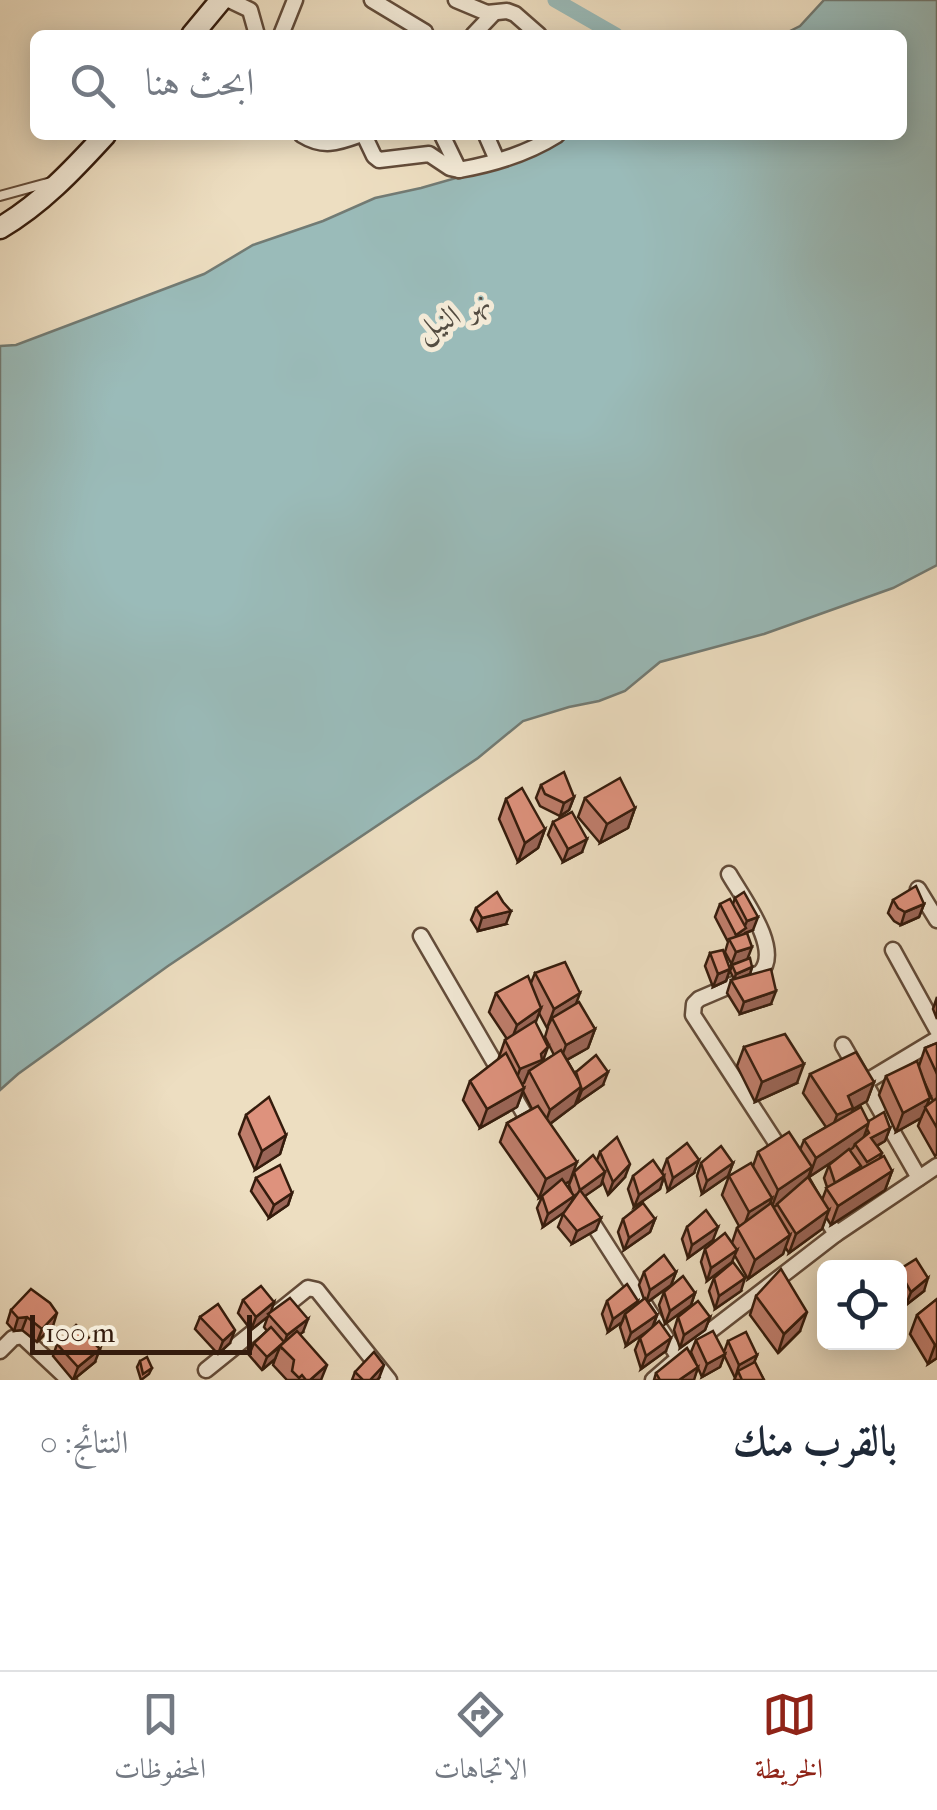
<!DOCTYPE html>
<html lang="ar">
<meta charset="utf-8">
<style>
:root{--surface:#fff;--page:#f6f6f7;--text:#1f2937;--muted:#747a83;--line:#e0e1e3;--accent:#8f2418}
body{margin:0;font-family:"IM FELL French Canon",Amiri,serif;background:var(--page);color:var(--text);direction:rtl}
.controls{position:absolute;right:30px;bottom:30px;display:grid;overflow:hidden;border-radius:15px;box-shadow:0 5px 25px #0003}
.controls button{width:90px;height:90px;display:grid;place-items:center;padding:0;border:0;border-bottom:2px solid var(--line);background:var(--surface);color:var(--text);font:50px sans-serif}
.scale{position:absolute;left:30px;bottom:25px;width:222px;box-sizing:border-box;padding-left:10px;border:5px solid #351c0d;border-top:0;font-size:28px;line-height:35px;white-space:nowrap;color:#351c0d;-webkit-text-stroke:8px #f3ead7;paint-order:stroke}
.list{margin:0;padding:0;list-style:none}
h2{display:flex;justify-content:space-between;align-items:center;height:130px;margin:0;padding:0 40px;font-size:42px}
h2 small{font-size:32px;font-weight:400;color:var(--muted)}
.icon{flex:none;width:55px;height:55px;fill:none;stroke:currentColor;stroke-width:2;stroke-linecap:round;stroke-linejoin:round}
.map{position:relative;flex:none;width:937px;height:1380px;overflow:hidden;direction:ltr}
.search{position:absolute;background:var(--surface);box-shadow:0 5px 25px #0003;left:30px;right:30px;top:30px;height:110px;display:flex;align-items:center;gap:25px;box-sizing:border-box;padding:0 35px;border-radius:15px;color:var(--muted);font-size:38px}
.sheet{height:290px;background:var(--surface)}
nav{display:flex;justify-content:space-around;align-items:center;box-sizing:border-box;height:140px;border-top:2px solid var(--line);background:var(--surface);font-size:28px;color:var(--muted)}
nav a{display:grid;justify-items:center;gap:5px}
nav .on{color:var(--accent)}
.map>svg:first-child{display:block}
.water{fill:#9abbb9;stroke:#727b74;stroke-width:2.5}
.lines{fill:none;stroke-linecap:round;stroke-linejoin:round}
.canal{stroke:#9abbb9;stroke-width:15}
.service-casing{stroke:#634c3a;stroke-width:12}
.minor-casing{stroke:#634c3a;stroke-width:19}
.secondary-casing{stroke:#351c0d;stroke-width:25}
.service{stroke:#f3ead7;stroke-width:8}
.minor{stroke:#f3ead7;stroke-width:14}
.secondary{stroke:#f3ead7;stroke-width:20}
.wall{fill:#bf7e6c;stroke:#351c0d;stroke-width:2.5;fill-rule:evenodd}
.shaded-wall{fill:#9b6658;stroke:#351c0d;stroke-width:2.5}
.building{fill:#de927d;stroke:#351c0d;stroke-width:2.5}
.labels{text-anchor:middle;stroke-width:10;stroke-linejoin:round;paint-order:stroke}
.water-label{font-size:30px;font-style:italic;fill:#534c41;stroke:#f3ead7}
</style>
<div class="map">
<svg width="937" height="1380" viewBox="0 0 937 1380">
<rect width="100%" height="100%" fill="#eddec1"/>
<filter id="stains"><feTurbulence type="fractalNoise" baseFrequency=".002" numOctaves="4"/><feColorMatrix values="0 0 0 0 .2 0 0 0 0 .09 0 0 0 0 .02 0 0 0 .5 -.17"/></filter>
<radialGradient id="worn" r=".72"><stop offset=".6" stop-color="#630" stop-opacity="0"/><stop offset="1" stop-color="#630" stop-opacity=".3"/></radialGradient>
<path class="water" d="M824 0H937V565L893 588 764 634 660 662 625 691 599 701 569 707 523 721 478 758 168 966 18 1074 0 1090V346L16 345 204 274 253 245 323 221 375 198 421 188 515 161 561 142 569 135H902V35H782L800 26Z"/>
<g class="lines">
<path class="canal" d="M555 0 616 35"/>
<defs>
<path id="service" d="M0 196 51 182"/>
<g id="minor">
<path d="M229 0 250 10 257 35"/>
<path d="M372 0 425 32"/>
<path d="M456 0 487 13 507 11 515 14 539 35"/>
<path d="M281 35 295 0"/>
<path d="M473 35 493 14"/>
<path d="M302 135C323 148 337 143 359 135"/>
<path d="M364 135 374 156 379 160 429 154 450 168 459 170C493 164 527 154 557 135"/>
<path d="M442 135 459 170"/>
<path d="M486 135 497 160"/>
<path d="M729 874C742 897 783 950 760 973L699 999 694 1004 693 1015 784 1155"/>
<path d="M918 889 937 920"/>
<path d="M421 936 533 1129"/>
<path d="M893 950 937 1030"/>
<path d="M843 1045 919 1178"/>
<path d="M864 1083 937 1039"/>
<path d="M558 1169 679 1358"/>
<path d="M818 1206 836 1234"/>
<path d="M0 1351 13 1338 22 1336 69 1380"/>
<path d="M206 1370 308 1288 317 1290 389 1380"/>
<path d="M653 1380 705 1335 836 1234 937 1166"/>
</g>
<g id="secondary">
<path d="M192 35 221 0"/>
<path d="M0 228C41 204 73 170 105 135"/>
</g>
</defs>
<use href="#service" class="service-casing"/>
<use href="#minor" class="minor-casing"/>
<use href="#secondary" class="secondary-casing"/>
<use href="#service" class="service"/>
<use href="#minor" class="minor"/>
<use href="#secondary" class="secondary"/>
</g>
<g class="wall">
<path d="M541 785 574 797 569 810 560 816 540 806 536 798Z"/>
<path d="M585 798 635 808 628 828 600 843 578 817Z"/>
<path d="M506 799 545 829 538 848 518 862 499 819Z"/>
<path d="M553 822 582 852 563 862 548 835Z"/>
<path d="M735 898 753 930 744 934 747 959 752 967 750 974 741 977 771 1004 740 1014 727 993 731 980 734 979 730 971 732 965 725 952 728 942 715 917 720 904H733Z"/>
<path d="M893 900 924 904 919 917 901 925 894 921 888 913Z"/>
<path d="M476 908 506 924 478 931 471 920Z"/>
<path d="M710 953 730 969 726 981 713 987 705 966Z"/>
<path d="M535 973 576 1004 595 1029 588 1048 567 1060 575 1074 576 1072 603 1085 577 1103V1101L575 1105 550 1124 570 1181 565 1184 572 1194 569 1185 574 1172 597 1160 600 1152 625 1177 608 1195 602 1180 601 1185 584 1196 596 1230 572 1244 558 1227 564 1212 543 1227 537 1208 542 1197 539 1198 500 1142 507 1123 532 1109 523 1091 517 1107 480 1128 463 1100 470 1081 498 1060 505 1040 507 1039 489 1012 496 993 531 983ZM539 1013 547 1028 548 1027 545 1037 554 1055 542 1062 535 1022Z"/>
<path d="M937 997V1019L933 1009Z"/>
<path d="M937 1043V1154L935 1156 918 1126 921 1118 896 1132 879 1095 886 1076 919 1066 925 1048ZM923 1079 933 1101 928 1105Z"/>
<path d="M744 1047 797 1083 755 1102 737 1066Z"/>
<path d="M810 1074 874 1082 867 1101 853 1109 852 1113 869 1121 890 1128 885 1141 877 1146 882 1153 880 1158 892 1171 885 1190 831 1225 826 1217 822 1229 789 1253 785 1247 783 1254 748 1279 735 1256 707 1281 701 1262 705 1249 732 1243 737 1228 739 1226 722 1195 729 1176 753 1166 758 1152 800 1150 804 1140 826 1127 803 1093ZM838 1158 829 1165 824 1178 827 1187 822 1200 809 1177Z"/>
<path d="M246 1115 286 1135 280 1154 255 1170 239 1134Z"/>
<path d="M667 1159 694 1173 668 1191 664 1177 660 1189 634 1207 628 1189 633 1176 663 1175 662 1172Z"/>
<path d="M701 1163H733L728 1176 702 1194 697 1176Z"/>
<path d="M256 1178 292 1193 288 1205 269 1218 251 1191Z"/>
<path d="M623 1219H655L650 1232 624 1250 618 1232Z"/>
<path d="M687 1227 713 1240 688 1258 682 1239Z"/>
<path d="M644 1272H676L671 1285 648 1302 657 1315 653 1327 666 1351 641 1369 635 1350 640 1338 649 1330 626 1346 620 1327 622 1322 608 1332 602 1314 607 1301 637 1305 644 1299 639 1285Z"/>
<path d="M900 1272 924 1291 906 1305 900 1293Z"/>
<path d="M714 1278 741 1291 715 1309 709 1291Z"/>
<path d="M664 1292 695 1293 691 1305 665 1324 659 1305Z"/>
<path d="M756 1296 800 1331 778 1353 750 1315Z"/>
<path d="M937 1299V1358L928 1364 910 1334 917 1315Z"/>
<path d="M243 1300 274 1302 270 1313 303 1332 300 1334 321 1380H287L273 1365 275 1359 262 1370 249 1355 254 1343 267 1331 264 1327 268 1316 251 1330 238 1313Z"/>
<path d="M11 1310 53 1326 37 1342 22 1330 14 1331 7 1323Z"/>
<path d="M200 1317 230 1343 218 1354 195 1329Z"/>
<path d="M678 1317H710L705 1330 680 1348 674 1330Z"/>
<path d="M696 1340 724 1352 728 1341 757 1355 754 1362 764 1380H734L735 1378 724 1355 720 1367 702 1377 698 1368 693 1380H654L656 1373 695 1361 691 1352Z"/>
<path d="M57 1344 95 1362 73 1380 53 1356Z"/>
<path d="M140 1361 152 1368 149 1374 141 1380 137 1367Z"/>
<path d="M355 1372 379 1378 377 1380H352Z"/>
</g>
<g class="shaded-wall">
<path d="M574 797 569 810 560 816 564 803Z"/>
<path d="M635 808 628 828 600 843 607 824Z"/>
<path d="M545 829 538 848 518 862 525 843Z"/>
<path d="M587 839 582 852 563 862 568 849Z"/>
<path d="M924 904 919 917 901 925 905 912Z"/>
<path d="M511 911 506 924 478 931 482 918Z"/>
<path d="M758 917 753 930 745 933 742 941 736 935 743 930 747 921Z"/>
<path d="M752 947 747 960 731 965 736 952Z"/>
<path d="M752 967 750 974 734 980 736 974Z"/>
<path d="M730 969 726 981 713 987 718 974Z"/>
<path d="M776 991 771 1004 740 1014 744 1002Z"/>
<path d="M580 993 573 1012 552 1018 547 1028 554 1009Z"/>
<path d="M541 1008 534 1027 510 1044 517 1025Z"/>
<path d="M595 1029 588 1048 559 1064 566 1045Z"/>
<path d="M548 1047 541 1066 529 1071 524 1083 513 1088 520 1069Z"/>
<path d="M804 1064 797 1083 755 1102 762 1082Z"/>
<path d="M608 1072 603 1085 577 1103 582 1090Z"/>
<path d="M874 1082 867 1101 853 1109 846 1127 830 1134 837 1115 848 1096Z"/>
<path d="M582 1086 575 1105 543 1129 550 1110Z"/>
<path d="M524 1088 517 1107 480 1128 487 1109Z"/>
<path d="M930 1098 921 1118 896 1132 903 1113Z"/>
<path d="M869 1123 862 1142 855 1144 853 1148 809 1177 816 1158Z"/>
<path d="M890 1128 885 1141 867 1151 871 1138Z"/>
<path d="M286 1135 280 1154 255 1170 262 1151Z"/>
<path d="M699 1160 694 1173 668 1191 673 1178Z"/>
<path d="M577 1162 570 1181 539 1198 546 1179Z"/>
<path d="M733 1163 728 1176 702 1194 707 1181Z"/>
<path d="M630 1164 625 1177 608 1195 613 1182Z"/>
<path d="M812 1167 805 1186 771 1209 778 1190Z"/>
<path d="M892 1171 885 1190 831 1225 838 1206Z"/>
<path d="M605 1172 601 1185 575 1203 580 1190Z"/>
<path d="M664 1176 660 1189 634 1207 639 1195Z"/>
<path d="M292 1193 288 1205 269 1218 274 1205Z"/>
<path d="M574 1196 569 1209 543 1227 548 1214Z"/>
<path d="M772 1198 765 1217 742 1231 749 1212Z"/>
<path d="M829 1210 822 1229 789 1253 796 1234Z"/>
<path d="M601 1218 596 1230 572 1244 577 1231Z"/>
<path d="M655 1219 650 1232 624 1250 629 1238Z"/>
<path d="M718 1227 713 1240 688 1258 692 1245Z"/>
<path d="M790 1235 783 1254 748 1279 755 1260Z"/>
<path d="M737 1250 732 1262 707 1281 711 1268Z"/>
<path d="M676 1272 671 1285 646 1303 650 1290Z"/>
<path d="M745 1278 741 1291 715 1309 719 1296Z"/>
<path d="M928 1278 924 1291 906 1305 911 1292Z"/>
<path d="M695 1293 691 1305 665 1324 670 1311Z"/>
<path d="M638 1301 634 1314H625L622 1322 608 1332 613 1319Z"/>
<path d="M274 1302 270 1315 251 1330 256 1317Z"/>
<path d="M807 1312 800 1331 778 1353 784 1334Z"/>
<path d="M57 1313 53 1326 37 1342 42 1329Z"/>
<path d="M657 1315 652 1328 626 1346 631 1333Z"/>
<path d="M27 1317 22 1330 14 1331 18 1318Z"/>
<path d="M710 1317 705 1330 680 1348 684 1335Z"/>
<path d="M308 1319 303 1332 283 1347 287 1335Z"/>
<path d="M235 1330 230 1343 218 1354 223 1341Z"/>
<path d="M671 1338 666 1351 641 1369 646 1356Z"/>
<path d="M937 1344V1358L928 1364 935 1345Z"/>
<path d="M280 1347 275 1359 262 1370 267 1357Z"/>
<path d="M100 1349 95 1362 73 1380 78 1367Z"/>
<path d="M725 1354 720 1367 702 1377 707 1364Z"/>
<path d="M757 1355 752 1368 738 1371 735 1378 739 1365Z"/>
<path d="M327 1365 321 1380H310Z"/>
<path d="M384 1365 379 1378 377 1380H370Z"/>
<path d="M698 1367 694 1380H679Z"/>
</g>
<g class="building">
<path d="M564 772 574 797 564 803 545 794 541 785Z"/>
<path d="M620 778 635 808 607 824 585 798Z"/>
<path d="M522 788 545 829 525 843 506 799Z"/>
<path d="M572 812 587 839 568 849 553 822Z"/>
<path d="M916 886 924 904 905 912 898 908 893 900Z"/>
<path d="M497 892 503 902 511 911 482 918 476 908Z"/>
<path d="M744 892 758 917 747 921 735 898Z"/>
<path d="M730 899 746 928 736 935 720 904Z"/>
<path d="M747 933 752 947 736 952 729 939Z"/>
<path d="M723 950 730 969 718 974 710 953Z"/>
<path d="M750 958 752 967 736 974 732 965Z"/>
<path d="M565 962 580 993 554 1009 535 973Z"/>
<path d="M771 969 776 991 744 1002 731 980Z"/>
<path d="M528 976 541 1008 517 1025 496 993Z"/>
<path d="M579 1002 595 1029 566 1045 552 1018Z"/>
<path d="M535 1021 548 1047 541 1054 542 1060 520 1069 505 1040Z"/>
<path d="M785 1034 804 1064 762 1082 744 1047Z"/>
<path d="M937 1043V1074L925 1048Z"/>
<path d="M561 1050 582 1086 550 1110 529 1071Z"/>
<path d="M856 1052 874 1082 848 1096 853 1108 837 1115 810 1074Z"/>
<path d="M506 1053 524 1088 487 1109 470 1081Z"/>
<path d="M596 1055 608 1072 582 1090 576 1072Z"/>
<path d="M917 1061 930 1098 903 1113 886 1076Z"/>
<path d="M269 1097 286 1135 262 1151 246 1115Z"/>
<path d="M937 1098V1128L925 1107Z"/>
<path d="M538 1106 577 1162 546 1179 507 1123Z"/>
<path d="M861 1107 869 1123 816 1158 804 1140Z"/>
<path d="M884 1112 890 1128 871 1138 882 1153 867 1162 855 1144 869 1133 867 1129 869 1121Z"/>
<path d="M789 1132 812 1167 778 1190 758 1152Z"/>
<path d="M617 1137 630 1164 613 1182 600 1152Z"/>
<path d="M687 1143 699 1160 673 1178 667 1159Z"/>
<path d="M721 1146 733 1163 707 1181 701 1163Z"/>
<path d="M849 1149 861 1166 835 1183 829 1165Z"/>
<path d="M593 1155 605 1172 580 1190 574 1172Z"/>
<path d="M884 1156 892 1171 838 1206 826 1188Z"/>
<path d="M653 1160 664 1176 639 1195 633 1176Z"/>
<path d="M751 1163 772 1198 749 1212 729 1176Z"/>
<path d="M280 1165 292 1193 274 1205 256 1178Z"/>
<path d="M808 1177 829 1210 796 1234 777 1204Z"/>
<path d="M562 1179 574 1196 548 1214 542 1196Z"/>
<path d="M580 1190 601 1218 577 1231 563 1214Z"/>
<path d="M643 1203 655 1219 629 1238 623 1219Z"/>
<path d="M771 1203 790 1235 755 1260 737 1228Z"/>
<path d="M706 1210 718 1227 692 1245 687 1227Z"/>
<path d="M725 1233 737 1250 711 1268 705 1249Z"/>
<path d="M664 1255 676 1272 650 1290 644 1272Z"/>
<path d="M916 1259 928 1278 911 1292 900 1272V1269Z"/>
<path d="M733 1262 745 1278 719 1296 714 1278Z"/>
<path d="M781 1269 807 1312 784 1334 756 1296Z"/>
<path d="M683 1276 695 1293 670 1311 664 1292Z"/>
<path d="M627 1284 638 1301 613 1319 607 1301Z"/>
<path d="M261 1286 274 1302 256 1317 243 1300Z"/>
<path d="M31 1289 50 1303 57 1313 42 1329 27 1317 18 1318 11 1310Z"/>
<path d="M290 1298 308 1319 287 1335 268 1314Z"/>
<path d="M645 1298 657 1315 631 1333 625 1314Z"/>
<path d="M937 1299V1344L935 1345 917 1315Z"/>
<path d="M698 1301 710 1317 684 1335 678 1317Z"/>
<path d="M218 1304 235 1330 223 1341 200 1317Z"/>
<path d="M659 1321 671 1338 646 1356 640 1338Z"/>
<path d="M76 1325 100 1349 78 1367 57 1344Z"/>
<path d="M271 1327 284 1342 267 1357 254 1343Z"/>
<path d="M297 1331 327 1365 310 1380H306L302 1375 299 1378 292 1371 294 1360 280 1346Z"/>
<path d="M713 1331 725 1354 707 1364 696 1340Z"/>
<path d="M746 1332 757 1355 739 1365 728 1341Z"/>
<path d="M687 1348 698 1367 679 1380H660L656 1373Z"/>
<path d="M374 1352 384 1365 370 1380H363L355 1372Z"/>
<path d="M147 1357 152 1368 143 1374 140 1361Z"/>
<path d="M755 1362 764 1380H742L738 1371Z"/>
</g>
<g class="labels">
<g class="water-label">
<text transform="translate(453 315) rotate(-25)" y="10">نهر النيل</text>
</g>
</g>
<rect width="100%" height="100%" filter="url(#stains)"/>
<rect width="100%" height="100%" fill="url(#worn)"/>
</svg>
<div class="controls">
<button><svg class="icon" aria-label="locate" viewBox="0 0 24 24"><circle cx="12" cy="12" r="6"/><path d="M12 2v4M12 18v4M2 12h4M18 12h4"/></svg></button>
</div>
<div class="scale">100 m</div>
<div class="search"><svg class="icon" aria-label="search" viewBox="0 0 24 24"><circle cx="10" cy="10" r="6"/><path d="M15 15l6 6"/></svg>ابحث هنا</div>
</div>
<section class="sheet">
<h2>بالقرب منك<small>النتائج: 0</small></h2>
<ul class="list">
</ul>
</section>
<nav>
<a class="on"><svg class="icon" aria-label="map" viewBox="0 0 24 24"><path d="M3 6l6-2 6 2 6-2v14l-6 2-6-2-6 2zM9 4v14M15 6v14"/></svg>الخريطة</a>
<a><svg class="icon" aria-label="directions" viewBox="0 0 24 24"><path d="M12 3l9 9-9 9-9-9zM9 14v-3h6M13 9l2 2-2 2"/></svg>الاتجاهات</a>
<a><svg class="icon" aria-label="saved" viewBox="0 0 24 24"><path d="M7 4h10v16l-5-4-5 4z"/></svg>المحفوظات</a>
</nav>
